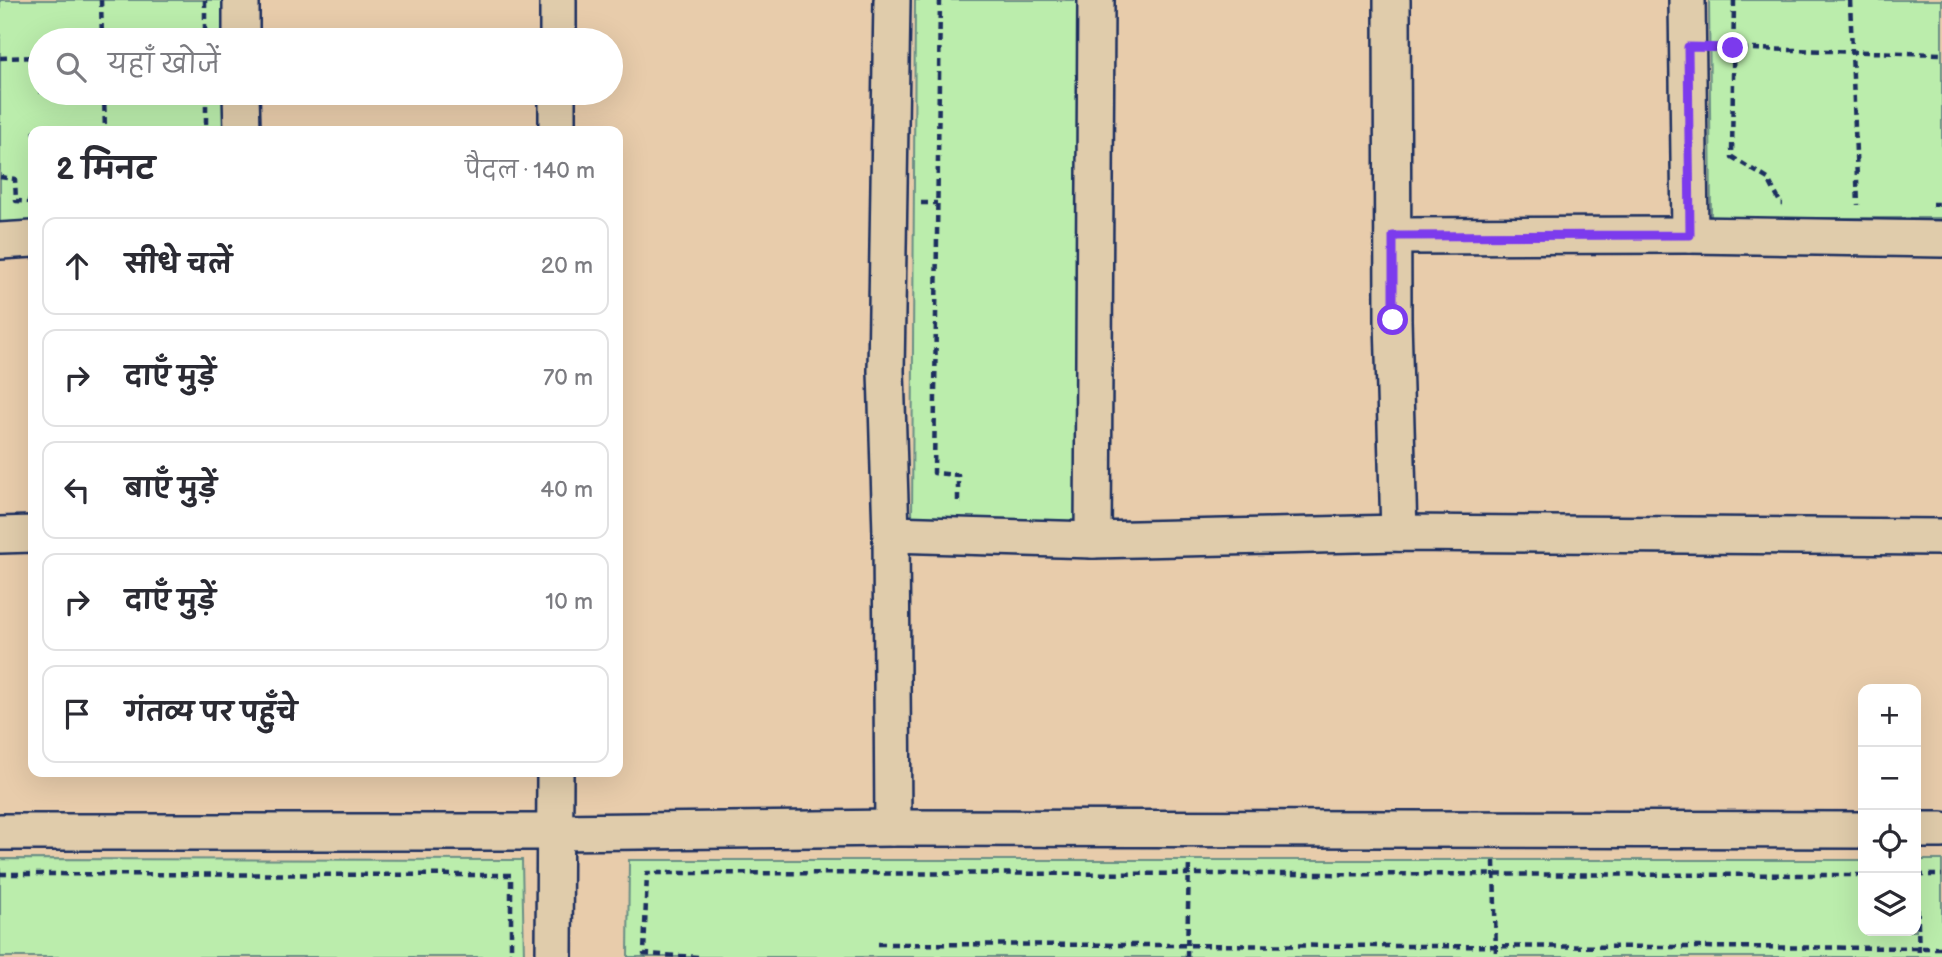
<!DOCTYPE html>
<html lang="hi">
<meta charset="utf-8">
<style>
:root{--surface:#fff;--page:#f7f7f7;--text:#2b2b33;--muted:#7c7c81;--line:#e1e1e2}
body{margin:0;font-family:"Balsamiq Sans","Playpen Sans Deva",sans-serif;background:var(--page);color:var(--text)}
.controls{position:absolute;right:21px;bottom:21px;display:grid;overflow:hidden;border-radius:14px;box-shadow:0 7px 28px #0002}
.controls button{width:63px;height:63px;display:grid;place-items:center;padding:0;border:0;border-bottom:2px solid var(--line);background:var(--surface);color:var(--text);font:35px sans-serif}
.stop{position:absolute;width:21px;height:21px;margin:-16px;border:5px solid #7c3aed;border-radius:50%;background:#fff}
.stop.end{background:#7c3aed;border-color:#fff;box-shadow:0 2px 7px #0008}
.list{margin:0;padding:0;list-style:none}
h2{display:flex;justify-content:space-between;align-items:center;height:91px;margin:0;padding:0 28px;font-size:30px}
h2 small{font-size:23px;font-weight:400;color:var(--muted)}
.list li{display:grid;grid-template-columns:46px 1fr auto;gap:21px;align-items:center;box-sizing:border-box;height:98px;margin:0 14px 14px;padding:0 14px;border:2px solid var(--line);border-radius:14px}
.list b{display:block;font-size:26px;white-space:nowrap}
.list em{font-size:23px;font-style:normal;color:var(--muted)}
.icon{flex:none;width:38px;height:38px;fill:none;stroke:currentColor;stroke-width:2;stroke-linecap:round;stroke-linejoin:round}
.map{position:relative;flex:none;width:1942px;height:957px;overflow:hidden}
.search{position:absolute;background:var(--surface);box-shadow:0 7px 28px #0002;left:28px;top:28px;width:595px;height:77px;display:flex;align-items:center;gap:18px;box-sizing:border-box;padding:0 24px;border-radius:38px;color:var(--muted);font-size:26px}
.panel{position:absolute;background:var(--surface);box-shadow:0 7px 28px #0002;left:28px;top:126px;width:595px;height:651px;border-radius:14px}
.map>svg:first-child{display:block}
.green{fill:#bbedac;stroke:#6b8e85;stroke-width:2}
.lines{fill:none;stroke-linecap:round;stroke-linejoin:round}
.street-casing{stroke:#1b2f5e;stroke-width:40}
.path{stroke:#1b2f5e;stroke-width:4.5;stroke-dasharray:7 5;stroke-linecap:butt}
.street{stroke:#e0ccab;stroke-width:35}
.route{stroke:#7c3aed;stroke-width:9}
</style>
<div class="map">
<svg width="1942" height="957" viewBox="0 0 1942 957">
<rect width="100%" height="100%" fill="#e8ccab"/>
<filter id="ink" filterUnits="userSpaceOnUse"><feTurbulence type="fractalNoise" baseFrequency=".0143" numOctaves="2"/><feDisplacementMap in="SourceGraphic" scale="14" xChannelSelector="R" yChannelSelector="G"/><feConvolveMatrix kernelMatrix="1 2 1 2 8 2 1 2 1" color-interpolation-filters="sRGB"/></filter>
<g filter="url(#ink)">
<g class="green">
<path d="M0 0H228V40H40V93H228V131H33V225L0 226Z"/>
<path d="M915 0H1084L1083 527 912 522Z"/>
<path d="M1709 0H1942V218H1711Z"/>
<path d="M0 859 522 860 524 957H0Z"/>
<path d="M629 860H1863V931H1916V860H1942V957H628Z"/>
</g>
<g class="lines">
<defs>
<g id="street">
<path d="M892 0 886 371 891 534 893 828"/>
<path d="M1392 0 1393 320 1399 533"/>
<path d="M1687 0 1690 235"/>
<path d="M241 40V0"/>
<path d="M558 40V0"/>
<path d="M241 93 242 131"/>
<path d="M557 131V93"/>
<path d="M1393 236 1690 235 1942 239"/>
<path d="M0 241 33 239"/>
<path d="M891 534 1093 540 1399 533 1942 537"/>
<path d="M0 535 33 534"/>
<path d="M1093 540 1096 0"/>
<path d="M1916 830H1942"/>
<path d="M0 832H555L893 828 1863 830"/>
<path d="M554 957 555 772"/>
</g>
</defs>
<use href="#street" class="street-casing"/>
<g class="path">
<path d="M101 0 102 40"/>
<path d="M205 0V40"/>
<path d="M940 0 934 473 958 475V502H962"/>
<path d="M1734 0 1732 157 1768 179 1781 204H1783"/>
<path d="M1850 0 1858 205"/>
<path d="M1717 48 1942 54"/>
<path d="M0 58 40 57"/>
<path d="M104 93 105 131"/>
<path d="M206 93V131"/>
<path d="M0 177 15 179 16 201 33 202"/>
<path d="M921 203H937"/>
<path d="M1932 204H1942"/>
<path d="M1494 861 1496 957"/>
<path d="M1916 861 1919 957"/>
<path d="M0 874 511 875V957"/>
<path d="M1917 875H1942"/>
<path d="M878 944 1942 948"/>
<path d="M698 957 644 954 647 873 1863 875"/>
<path d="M1187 957 1189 861"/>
</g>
<use href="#street" class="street"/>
</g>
</g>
<g class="lines" filter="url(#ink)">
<path class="route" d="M1393 320V236L1690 235 1688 47 1733 48"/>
</g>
</svg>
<div class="controls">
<button>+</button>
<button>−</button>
<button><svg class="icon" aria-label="locate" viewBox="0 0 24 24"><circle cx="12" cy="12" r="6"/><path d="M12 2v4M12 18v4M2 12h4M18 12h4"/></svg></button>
<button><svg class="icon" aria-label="layers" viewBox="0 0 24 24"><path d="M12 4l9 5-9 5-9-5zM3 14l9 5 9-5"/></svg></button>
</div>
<div class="stop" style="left:1393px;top:320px"></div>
<div class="stop end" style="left:1733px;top:48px"></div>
<div class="search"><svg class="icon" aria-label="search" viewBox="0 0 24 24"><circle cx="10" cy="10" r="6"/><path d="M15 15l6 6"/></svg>यहाँ खोजें</div>
<section class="panel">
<h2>2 मिनट<small>पैदल · 140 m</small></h2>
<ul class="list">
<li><svg class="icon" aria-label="ahead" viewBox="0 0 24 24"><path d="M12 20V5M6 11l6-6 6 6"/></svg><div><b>सीधे चलें</b></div><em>20 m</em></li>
<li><svg class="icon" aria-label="right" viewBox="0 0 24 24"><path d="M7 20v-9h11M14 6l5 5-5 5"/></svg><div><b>दाएँ मुड़ें</b></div><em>70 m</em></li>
<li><svg class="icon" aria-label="left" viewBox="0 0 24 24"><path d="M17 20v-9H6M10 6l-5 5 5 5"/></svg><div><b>बाएँ मुड़ें</b></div><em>40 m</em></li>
<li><svg class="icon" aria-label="right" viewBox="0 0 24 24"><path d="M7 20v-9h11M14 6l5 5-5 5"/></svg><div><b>दाएँ मुड़ें</b></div><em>10 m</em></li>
<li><svg class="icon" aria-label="arrive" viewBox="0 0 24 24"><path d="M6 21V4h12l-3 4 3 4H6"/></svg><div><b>गंतव्य पर पहुँचे</b></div></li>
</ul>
</section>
</div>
